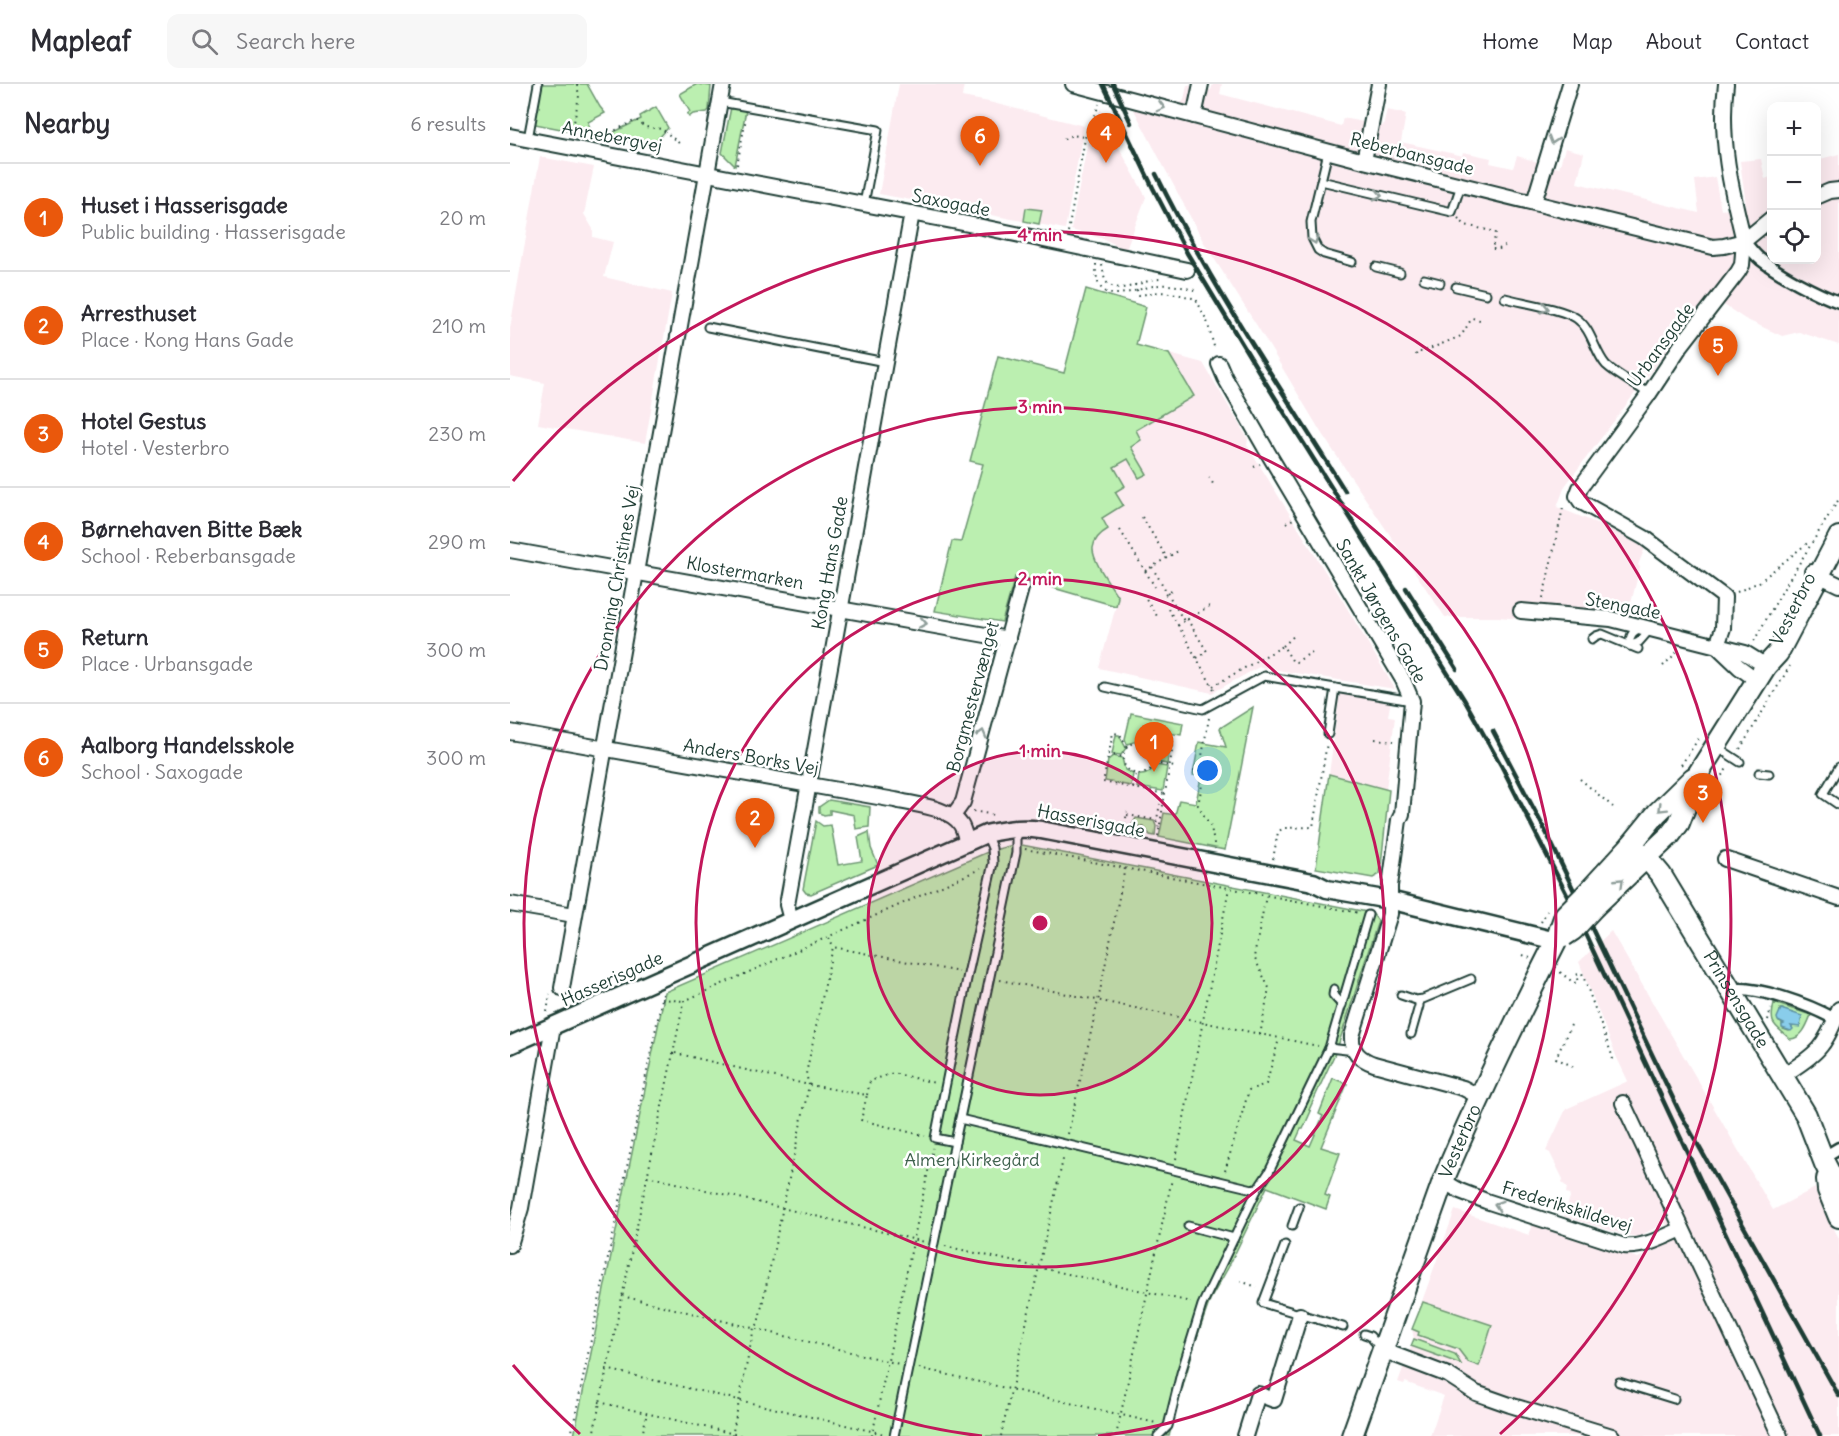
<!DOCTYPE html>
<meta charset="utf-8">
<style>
:root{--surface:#fff;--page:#f7f7f7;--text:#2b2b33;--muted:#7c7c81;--line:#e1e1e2;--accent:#ea580c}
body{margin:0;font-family:Delius,sans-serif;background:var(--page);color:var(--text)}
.controls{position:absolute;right:18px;top:18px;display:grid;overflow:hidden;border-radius:12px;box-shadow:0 6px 24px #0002}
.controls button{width:54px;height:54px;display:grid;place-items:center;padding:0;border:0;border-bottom:2px solid var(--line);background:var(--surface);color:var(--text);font:30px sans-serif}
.you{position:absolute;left:698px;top:687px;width:21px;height:21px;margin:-15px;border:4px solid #fff;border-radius:50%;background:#1a73e8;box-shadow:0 0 0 9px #1a73e833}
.badge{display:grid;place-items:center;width:39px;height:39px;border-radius:50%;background:var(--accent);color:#fff;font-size:20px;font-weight:700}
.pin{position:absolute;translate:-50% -50px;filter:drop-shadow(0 2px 3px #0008)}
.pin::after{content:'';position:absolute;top:32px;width:21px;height:18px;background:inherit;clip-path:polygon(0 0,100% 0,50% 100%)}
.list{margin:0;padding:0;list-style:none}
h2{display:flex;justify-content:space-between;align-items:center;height:78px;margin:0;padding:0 24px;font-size:26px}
h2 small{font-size:20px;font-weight:400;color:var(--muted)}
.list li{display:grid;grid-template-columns:39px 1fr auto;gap:18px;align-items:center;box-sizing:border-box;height:108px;padding:0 24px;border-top:2px solid var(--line)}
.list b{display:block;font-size:22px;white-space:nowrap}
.list p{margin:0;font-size:20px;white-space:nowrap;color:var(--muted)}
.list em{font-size:20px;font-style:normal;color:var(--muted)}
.icon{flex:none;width:33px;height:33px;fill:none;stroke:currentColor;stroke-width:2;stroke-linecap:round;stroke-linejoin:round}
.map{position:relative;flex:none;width:1329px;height:1352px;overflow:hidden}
header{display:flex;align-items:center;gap:36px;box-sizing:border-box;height:84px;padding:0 30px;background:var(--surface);border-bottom:2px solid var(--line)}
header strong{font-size:28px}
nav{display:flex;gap:33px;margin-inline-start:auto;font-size:21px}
.search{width:420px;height:54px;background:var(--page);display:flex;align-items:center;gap:15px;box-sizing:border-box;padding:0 21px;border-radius:12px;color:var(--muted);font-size:22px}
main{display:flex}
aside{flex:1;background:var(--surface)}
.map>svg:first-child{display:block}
.built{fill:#fcebf0}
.green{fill:#bbefb0;stroke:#6d9672;stroke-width:1.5;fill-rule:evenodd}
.water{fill:#89cdeb;stroke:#5f93a2;stroke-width:1.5}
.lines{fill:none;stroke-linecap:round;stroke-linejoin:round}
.service-casing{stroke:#1f3d34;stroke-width:11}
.pedestrian-casing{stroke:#1f3d34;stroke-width:15}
.minor-casing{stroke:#1f3d34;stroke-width:18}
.tertiary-casing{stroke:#1f3d34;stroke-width:21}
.secondary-casing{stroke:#1f3d34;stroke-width:24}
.path{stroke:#1f3d34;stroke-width:2;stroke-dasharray:1.5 4.5;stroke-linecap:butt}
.service{stroke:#fff;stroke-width:7}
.pedestrian{stroke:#fff;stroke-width:10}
.minor{stroke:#fff;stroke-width:14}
.tertiary{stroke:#fff;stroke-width:16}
.secondary{stroke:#fff;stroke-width:20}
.rail{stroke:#1f3d34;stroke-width:4.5}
.secondary-bridge-casing{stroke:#1f3d34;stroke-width:24;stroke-linecap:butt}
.path-bridge{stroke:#1f3d34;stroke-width:2;stroke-dasharray:1.5 4.5;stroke-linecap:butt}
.secondary-bridge{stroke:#fff;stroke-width:20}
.oneway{stroke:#8f9e9a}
.ring{fill:none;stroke:#c2185b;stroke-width:3}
.labels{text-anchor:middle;stroke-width:5;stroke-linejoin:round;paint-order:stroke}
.street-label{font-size:18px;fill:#1f3d34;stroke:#fff}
.park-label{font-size:18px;fill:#3e614d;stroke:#fff}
.centre{fill:#c2185b;stroke:#fff;stroke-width:3}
.ring-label{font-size:18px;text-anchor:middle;font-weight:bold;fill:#c2185b;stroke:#fff;stroke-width:5;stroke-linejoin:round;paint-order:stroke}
</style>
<header>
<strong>Mapleaf</strong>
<div class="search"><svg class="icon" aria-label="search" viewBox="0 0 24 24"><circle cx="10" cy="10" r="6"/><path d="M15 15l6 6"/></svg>Search here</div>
<nav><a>Home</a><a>Map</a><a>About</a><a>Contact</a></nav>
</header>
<main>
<aside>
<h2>Nearby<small>6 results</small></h2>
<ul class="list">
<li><span class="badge">1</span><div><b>Huset i Hasserisgade</b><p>Public building · Hasserisgade</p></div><em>20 m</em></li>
<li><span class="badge">2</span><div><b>Arresthuset</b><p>Place · Kong Hans Gade</p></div><em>210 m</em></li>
<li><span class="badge">3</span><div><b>Hotel Gestus</b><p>Hotel · Vesterbro</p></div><em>230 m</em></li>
<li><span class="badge">4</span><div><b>Børnehaven Bitte Bæk</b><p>School · Reberbansgade</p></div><em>290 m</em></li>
<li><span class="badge">5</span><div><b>Return</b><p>Place · Urbansgade</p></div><em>300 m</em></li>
<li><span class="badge">6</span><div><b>Aalborg Handelsskole</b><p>School · Saxogade</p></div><em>300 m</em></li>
</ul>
</aside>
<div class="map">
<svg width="1329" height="1352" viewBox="0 0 1329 1352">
<rect width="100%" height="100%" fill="#fff"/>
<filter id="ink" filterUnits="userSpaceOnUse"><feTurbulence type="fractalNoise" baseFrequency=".0167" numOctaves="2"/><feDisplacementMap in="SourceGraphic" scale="12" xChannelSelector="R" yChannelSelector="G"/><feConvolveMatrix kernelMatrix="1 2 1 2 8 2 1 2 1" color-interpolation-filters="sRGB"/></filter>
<g filter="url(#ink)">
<g class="built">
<path d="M389 0H454L452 13 479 18 574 42 555 145 369 110Z"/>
<path d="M703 0H712L710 10 831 42 833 34 873 42 877 26 896 30 891 58 949 71 952 72 953 68 981 74 980 79 1003 84 1007 72 1049 84 1055 64 1074 69 1067 99 1189 129 1185 96 1205 93 1211 126 1236 121 1230 77 1251 75 1255 95 1261 93 1262 176H1306L1307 76 1329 70V261L1289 248 1272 252 1235 235 1199 211 1055 402 1047 423 1096 443 1135 464 1128 481 1130 483 1119 527 1118 543 988 533H935L812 350 749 245 693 157 624 26 614 4 671 19 674 16 677 1 701 6Z"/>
<path d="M591 24 592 31 599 45 636 113 616 166 594 155 561 146 579 52Z"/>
<path d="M30 73 84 83 74 130 83 145V153L103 158 94 193 162 209 135 359 28 340 35 299 0 292V244Z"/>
<path d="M576 205 636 223 626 261 693 279 738 355 737 361 824 502 885 605 749 583 702 609 589 584 606 522 505 493 492 538 425 527 442 457 451 458 473 380 460 377 488 272 554 289Z"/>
<path d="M830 609 881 616 878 632 885 633 876 705 819 690Z"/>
<path d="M1101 847 1263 1126 1305 1104 1314 1127 1329 1154V1352H920L934 1312 895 1298 894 1300 888 1298 904 1255 902 1245 945 1126 1019 1151 1023 1141 1128 1174 1165 1158 1156 1139 1127 1153 1112 1150 1054 1132 1060 1113 1059 1110 1056 1109 1057 1103 1052 1099 1053 1095 1040 1069 1036 1067 1056 1025 1118 997 1107 974 1069 878Z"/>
</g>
<g class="green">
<path d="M32 0H77L90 23 95 29 78 38 82 51 25 40Z"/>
<path d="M187 0 201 2 199 26 197 28 183 30 179 33 177 30 180 28 170 10Z"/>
<path d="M146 23 158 44 148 55 145 63 104 55V48L131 35 130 32Z"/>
<path d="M221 23 236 26 225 82 212 69Z"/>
<path d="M516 124 532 126 529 140 514 137Z"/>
<path d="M576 205 636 223 626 261 659 270 684 312 626 346 631 356 621 363 637 390 629 394 618 375 604 383 615 402 605 408 613 421 592 434 598 445C591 449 584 455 583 464 582 477 601 501 608 513L606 522 505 493 492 538 425 527 442 457 451 458 473 380 460 377 488 272 554 289Z"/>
<path d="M743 623 715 766 649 753 654 729 665 731 669 716 686 719 691 693 683 691 689 658 716 663 710 644Z"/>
<path d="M621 629 673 639 671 651 658 649 656 657 661 661 657 680 647 678C644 661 634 653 617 660L615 655Z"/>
<path d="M606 651H609L616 664 611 671 602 670Z"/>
<path d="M603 672 612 674 615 686 623 690 621 702 595 697 598 676Z"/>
<path d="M646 681 657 683 653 707 627 703 629 691C637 692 641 687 646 681Z"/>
<path d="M819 690 879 706 870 790 863 794 806 784Z"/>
<path d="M319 716 360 723 359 743 346 745 344 731 320 726V730L314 731 309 729V723Z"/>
<path d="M626 734 644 737 646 742 645 752 640 751 634 743 622 741Z"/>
<path d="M306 737 313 742 321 741 328 781 352 777 348 753 359 748 361 764 368 781 301 810 296 809 293 805Z"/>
<path d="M503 761H512L862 829 868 837 827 965 799 1026 801 1027 793 1045H791L786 1056 800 1062 813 1032 809 1030 823 994 837 1000 811 1063 830 1069 815 1111 820 1113 816 1125 757 1103 718 1184 700 1216 685 1259 659 1352H64L155 908 480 767Z"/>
<path d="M1264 919 1301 931C1297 941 1292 955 1280 955 1264 940 1259 942 1264 919ZM1270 925H1273L1281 942 1279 947 1273 945 1272 940H1274L1269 938Z"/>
<path d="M913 1218 982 1241 969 1282 958 1278 948 1265 908 1251 909 1248 902 1245Z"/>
<path d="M904 1255 945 1270 951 1280 901 1262Z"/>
</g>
<path class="water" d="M1271 925 1292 932 1290 943 1281 942 1283 945 1281 947 1272 944V941L1274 940 1268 937 1267 934Z"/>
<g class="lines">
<defs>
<g id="service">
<path d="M210 18 368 46 354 120"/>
<path d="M18 55 28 0"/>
<path d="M818 68 801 138 802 154 808 166 814 170 842 178"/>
<path d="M811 97 942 128 951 101"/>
<path d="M866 183 890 189"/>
<path d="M914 195 930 199"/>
<path d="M946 203 976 210"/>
<path d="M995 214C1014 219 1050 224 1066 234 1082 245 1084 267 1096 281 1108 292 1125 300 1139 310"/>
<path d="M198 243 375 278"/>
<path d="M1134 542 1136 550 1129 558 1120 562C1119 550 1123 547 1134 542Z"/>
<path d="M1082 555 1086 552 1092 550 1128 565"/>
<path d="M595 603 693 625 754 592 902 617"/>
<path d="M818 650 825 604"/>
<path d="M1207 663 1230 678"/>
<path d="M1329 683 1313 710 1329 721"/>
<path d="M1249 689 1259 690"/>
<path d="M476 750 482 764 483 779 458 890 425 1054 445 1058 506 769V744"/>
<path d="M824 905 823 911 832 921"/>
<path d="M891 911 906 916 913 915 961 895"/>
<path d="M901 950 909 922V916"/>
<path d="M819 964 845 967"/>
<path d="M450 1035 747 1106"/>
<path d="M678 1142 724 1154"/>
<path d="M782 1142 789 1123"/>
<path d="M775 1161 753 1219 833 1243"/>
<path d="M854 1250 860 1252 870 1264"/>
<path d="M1109 1298 1164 1315"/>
<path d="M384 1352 445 1058"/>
<path d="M648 1352 658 1342 671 1289 692 1221 747 1106 759 1088 819 964 858 831"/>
</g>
<g id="pedestrian">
<path d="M1234 157C1239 163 1244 170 1250 175 1269 190 1306 210 1329 218"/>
<path d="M1220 905C1251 903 1297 920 1325 935"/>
<path d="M1312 1074 1329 1064"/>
</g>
<g id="minor">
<path d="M563 0 854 77 1203 163 1214 162 1234 157C1221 105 1209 54 1216 0"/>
<path d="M684 32 691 0"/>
<path d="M0 52 463 141 677 186"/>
<path d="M854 77 869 0"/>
<path d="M1306 113 1320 107 1329 106"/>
<path d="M1024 118 1060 0"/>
<path d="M709 280 715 294 761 374 893 596 902 617 892 730 889 736 880 802V830L842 952C841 968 850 975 864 980L953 1004 970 1013"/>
<path d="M0 466 498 555"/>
<path d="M1302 488 1329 501"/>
<path d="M1011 527 1101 535 1235 569 1256 582"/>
<path d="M1207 562 1213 544 1214 513 1135 454 1071 418 1067 412 1070 404 1139 310 1170 263 1228 188 1232 181 1234 157 1262 134"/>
<path d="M1209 564 1229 583 1248 597"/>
<path d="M0 648 385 716C404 721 440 723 451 741 454 746 455 752 457 759"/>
<path d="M443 732 453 718 512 501"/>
<path d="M1215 775 1329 814"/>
<path d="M0 820 64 831"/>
<path d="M281 836 277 821 402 129"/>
<path d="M52 904 213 0"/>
<path d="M1272 992C1306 971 1316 963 1329 925"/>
<path d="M1113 1019 1270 1352"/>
<path d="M933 1097 950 1107 976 1117 1114 1162C1135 1164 1153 1153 1172 1145"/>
<path d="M0 1161 11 1124 43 942"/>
<path d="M872 1266 938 1291 966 1309 1000 1321 1102 1352"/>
<path d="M735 1352 748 1310 764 1316 790 1231"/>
</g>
<path id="tertiary" d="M0 961 476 750C495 745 512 743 531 746L803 798 817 805 879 816 1046 857"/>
<g id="secondary">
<path id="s1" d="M1121 761 1136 773 1151 791 1296 1031 1315 1080 1329 1107"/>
<path d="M1077 809 1121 761 1147 729 1183 694"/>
<path d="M1085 822 1160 751 1169 739 1188 690 1256 582 1268 569 1329 453"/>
<path d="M1317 1095 1318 1106 1329 1133"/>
<path id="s2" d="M842 1352 933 1097C967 1015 1006 936 1046 857L1050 845"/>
</g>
</defs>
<use href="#service" class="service-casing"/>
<use href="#pedestrian" class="pedestrian-casing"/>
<use href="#minor" class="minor-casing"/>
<use href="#tertiary" class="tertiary-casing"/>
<use href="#secondary" class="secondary-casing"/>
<g class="path">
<path d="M62 49 69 12 67 0"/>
<path d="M100 49 126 36 135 43 152 45 170 60"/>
<path d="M554 55 562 51 574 53"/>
<path d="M227 81 236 34"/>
<path d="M948 134 955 141 986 148 982 165H989L995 162"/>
<path d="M558 148 576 49 583 37 589 20"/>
<path d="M586 180C584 230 625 203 650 201 663 200 676 204 688 207"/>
<path d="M592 181 595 197C611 213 630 196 650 195"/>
<path d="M625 200 629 212C650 205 664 209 686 215L697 237 705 266"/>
<path d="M906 271 907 268H912L951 252 962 234 970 236"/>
<path d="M744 383 750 380"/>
<path d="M699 393 705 403"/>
<path d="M632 433 657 474"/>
<path d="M776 439 783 435"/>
<path d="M610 446 645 503"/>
<path d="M642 483 674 537"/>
<path d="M635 487 668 467"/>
<path d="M1227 508 1249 498 1300 457"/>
<path d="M633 510 647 532"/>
<path d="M1033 514 1053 424 1056 422"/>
<path d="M658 525 668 541 703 520"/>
<path d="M677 535 698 569"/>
<path d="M668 541 705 607"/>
<path d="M1244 557 1274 504 1329 415"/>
<path d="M773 562 786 550"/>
<path d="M687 574 697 568"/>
<path d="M1153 582 1169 566"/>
<path d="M703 602 773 562 783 578H786L802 568"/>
<path d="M699 634 692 672 698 689 693 696 688 721 701 743 705 765"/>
<path d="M865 655 884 657"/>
<circle cx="629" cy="674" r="16"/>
<path d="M617 663 610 650 603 649 593 698 655 710"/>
<path d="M1230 665 1280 582"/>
<path d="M598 670 613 673"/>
<path d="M644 679 665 683"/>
<path d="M1171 681 1191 651"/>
<path d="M683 687 698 689"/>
<path d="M1070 695 1103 723"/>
<path d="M623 704 626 690"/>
<path d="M1201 706 1219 682"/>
<path d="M463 727 484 731"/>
<path d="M617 731 647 736"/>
<path d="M649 743 646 740 650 720"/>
<path d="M614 746 617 728"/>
<path d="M648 752 663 661"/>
<path d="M515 765 849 829"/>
<path d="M763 775 768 748 773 744 803 743 817 659"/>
<path d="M1031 838 1037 827"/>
<path d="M319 854 323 863 449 888"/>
<path d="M1013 871 1020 874"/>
<path d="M1050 888 1064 899 1068 898 1066 891 1072 889 1103 974 1101 979"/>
<path d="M490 896 808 962"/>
<path d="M152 915 173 917"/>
<path d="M37 928 40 910"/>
<path d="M1258 936 1261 924"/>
<path d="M1061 941 1046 974 1064 983"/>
<path d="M750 951 759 904 744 873 756 812"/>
<path d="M165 969 299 1001 357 1011 351 1036 415 1052"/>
<path d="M357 1011 360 997 383 989 425 999"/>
<path d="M558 1050 588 917 615 784"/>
<path d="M666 1075 719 804"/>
<path d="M715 1087 739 1006 756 1000 769 955"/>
<path d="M137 1092 415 1158"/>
<path d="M435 1162 681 1218"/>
<path d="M730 1197 747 1203"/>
<path d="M112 1212 389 1280"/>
<path d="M409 1284 646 1339"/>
<path d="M96 1285 374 1350"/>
<path d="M89 1318 233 1352"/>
<path d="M61 1352 153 910"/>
<path d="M83 1352 174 917 470 785"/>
<path d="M132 1352 137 1329"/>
<path d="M222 1352 244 1244 248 1240 299 1001 296 990 323 863"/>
<path d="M362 1352 423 1064"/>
<path d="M491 1352 554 1071"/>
<path d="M606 1352 662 1095"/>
</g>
<use href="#service" class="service"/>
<use href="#pedestrian" class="pedestrian"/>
<use href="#minor" class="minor"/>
<use href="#tertiary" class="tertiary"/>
<use href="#secondary" class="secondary"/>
<g class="rail">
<path d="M593 0 643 104 677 169 754 296 955 617 992 683 1057 811 1310 1352"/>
<path d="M603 0 621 39"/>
<path d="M646 90C700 200 770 303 835 407"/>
<path d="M896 504 947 585"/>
<path d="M983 647 1037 750 1169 1027 1329 1312"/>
</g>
<defs>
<g id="secondary-bridge">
<path d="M1050 845 1055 831 1077 809"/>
<path d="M1054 852 1063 846 1085 822"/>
</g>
</defs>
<use href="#secondary-bridge" class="secondary-bridge-casing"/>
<path class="path-bridge" d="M655 511 663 506"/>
<use href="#secondary-bridge" class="secondary-bridge"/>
</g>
<defs><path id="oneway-chevron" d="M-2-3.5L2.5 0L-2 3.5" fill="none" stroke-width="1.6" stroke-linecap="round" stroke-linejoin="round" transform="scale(1.5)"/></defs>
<g class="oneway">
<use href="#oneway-chevron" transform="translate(651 23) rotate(15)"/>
<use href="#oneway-chevron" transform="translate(1043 56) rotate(107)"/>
<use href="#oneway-chevron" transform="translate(868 111) rotate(13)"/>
<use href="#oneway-chevron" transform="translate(804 156) rotate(69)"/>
<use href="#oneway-chevron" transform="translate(1035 224) rotate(13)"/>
<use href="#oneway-chevron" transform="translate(413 539) rotate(10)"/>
<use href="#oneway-chevron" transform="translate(472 650) rotate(-75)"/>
<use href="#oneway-chevron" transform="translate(1152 724) rotate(135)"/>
<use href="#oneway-chevron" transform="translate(1110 798) rotate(-44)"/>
<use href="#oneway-chevron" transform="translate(988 1121) rotate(-162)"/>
</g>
</g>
<circle cx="530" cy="839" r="172" fill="#c2185b" fill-opacity=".12"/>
<g class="ring">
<circle cx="530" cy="839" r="172"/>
<circle cx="530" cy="839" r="344"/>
<path d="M472 1352A516 516 0 1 1 588 1352"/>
<path d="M70 1350A688 688 0 0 1 3 1281M3 397A688 688 0 1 1 990 1350"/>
</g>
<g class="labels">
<g class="street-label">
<text transform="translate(102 53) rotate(11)" y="6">Annebergvej</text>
<text transform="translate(902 70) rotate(14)" y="6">Reberbansgade</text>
<text transform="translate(441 119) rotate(11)" y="6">Saxogade</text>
<text transform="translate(1151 261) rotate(-54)" y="6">Urbansgade</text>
<text transform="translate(320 479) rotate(-80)" y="6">Kong Hans Gade</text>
<text transform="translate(235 489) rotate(10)" y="6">Klostermarken</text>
<text transform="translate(107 494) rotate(-80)" y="6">Dronning Christines Vej</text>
<text transform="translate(1113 522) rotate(11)" y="6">Stengade</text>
<text transform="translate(1283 525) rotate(-63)" y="6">Vesterbro</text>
<text transform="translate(871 527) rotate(60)" y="6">Sankt Jørgens Gade</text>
<text transform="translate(463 613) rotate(-75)" y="6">Borgmestervænget</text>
<text transform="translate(241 673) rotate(10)" y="6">Anders Borks Vej</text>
<text transform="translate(581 737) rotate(11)" y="6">Hasserisgade</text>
<text transform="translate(102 895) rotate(-24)" y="6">Hasserisgade</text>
<text dy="6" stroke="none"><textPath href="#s1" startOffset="188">Prinsensgade</textPath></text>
<text dy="6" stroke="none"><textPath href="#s2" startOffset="314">Vesterbro</textPath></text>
<text transform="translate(1057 1123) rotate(17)" y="6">Frederikskildevej</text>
</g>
<g class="park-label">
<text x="462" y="1082">Almen Kirkegård</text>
</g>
</g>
<circle cx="530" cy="839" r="9" class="centre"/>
<g class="ring-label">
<text x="530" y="157">4 min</text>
<text x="530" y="329">3 min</text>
<text x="530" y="501">2 min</text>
<text x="530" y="673">1 min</text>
</g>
</svg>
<div class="controls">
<button>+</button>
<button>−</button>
<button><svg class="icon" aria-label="locate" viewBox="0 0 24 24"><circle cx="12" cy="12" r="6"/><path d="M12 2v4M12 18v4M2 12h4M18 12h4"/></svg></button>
</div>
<div class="you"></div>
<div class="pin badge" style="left:644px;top:688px">1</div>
<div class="pin badge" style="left:245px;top:764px">2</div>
<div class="pin badge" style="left:1193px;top:739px">3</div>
<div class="pin badge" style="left:596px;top:79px">4</div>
<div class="pin badge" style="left:1208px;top:292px">5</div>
<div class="pin badge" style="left:470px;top:82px">6</div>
</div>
</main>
